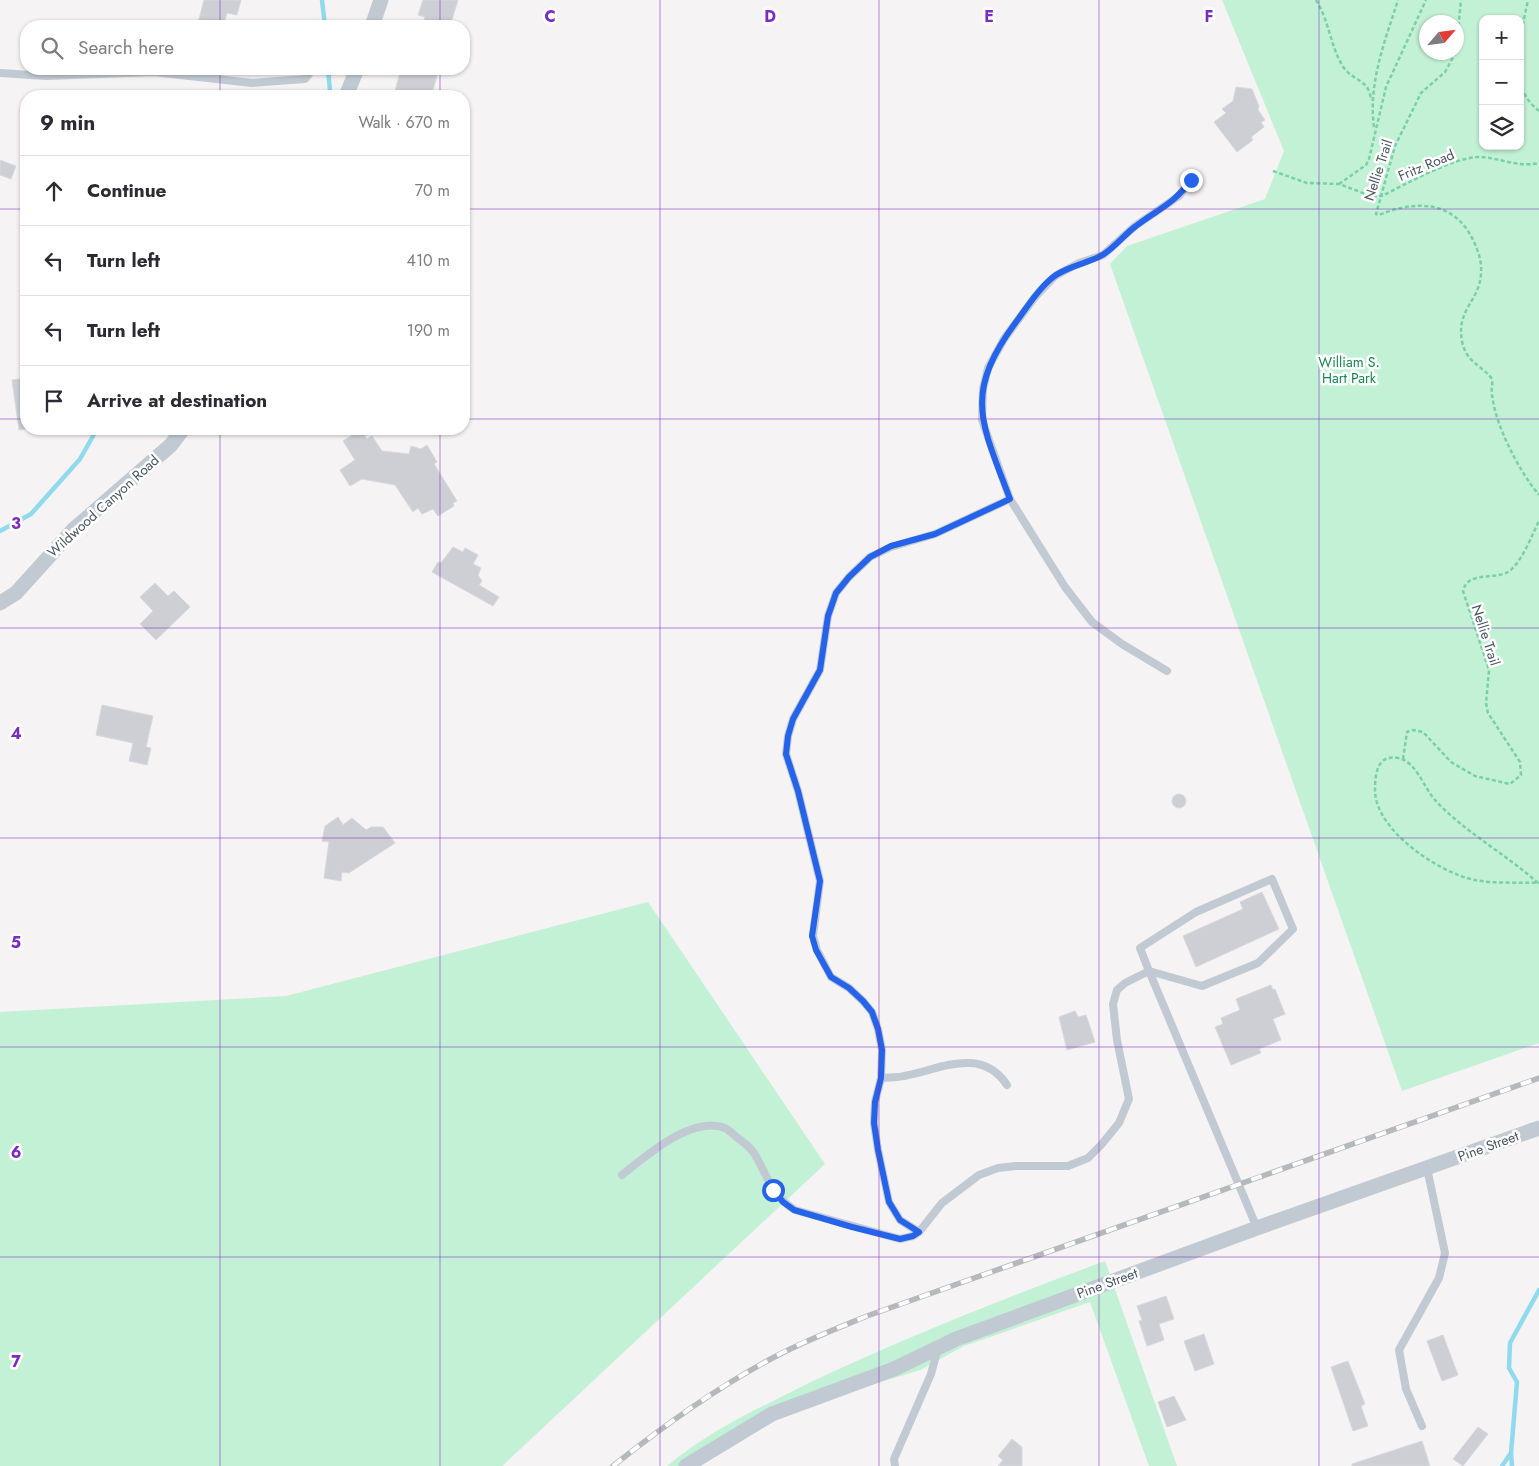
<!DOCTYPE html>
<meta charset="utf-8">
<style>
:root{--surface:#fff;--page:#f2f2f3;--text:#2b2b33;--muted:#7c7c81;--line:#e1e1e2}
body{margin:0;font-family:Jost,sans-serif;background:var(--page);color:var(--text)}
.controls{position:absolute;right:15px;top:15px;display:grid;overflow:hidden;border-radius:10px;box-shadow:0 1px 4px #0004}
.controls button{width:45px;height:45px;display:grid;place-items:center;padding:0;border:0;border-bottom:1px solid var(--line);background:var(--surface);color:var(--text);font:25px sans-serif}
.compass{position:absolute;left:1419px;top:15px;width:45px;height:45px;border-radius:50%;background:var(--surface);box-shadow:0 1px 4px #0004;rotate:62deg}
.stop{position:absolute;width:15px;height:15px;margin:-11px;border:4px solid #2563eb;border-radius:50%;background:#fff}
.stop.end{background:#2563eb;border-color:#fff;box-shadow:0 1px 5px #0008}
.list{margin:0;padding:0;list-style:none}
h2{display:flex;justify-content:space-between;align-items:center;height:65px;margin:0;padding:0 20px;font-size:21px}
h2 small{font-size:16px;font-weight:400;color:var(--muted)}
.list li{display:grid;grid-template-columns:32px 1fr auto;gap:15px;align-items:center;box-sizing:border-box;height:70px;padding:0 20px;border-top:1px solid var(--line)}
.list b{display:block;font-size:19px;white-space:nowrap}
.list em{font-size:16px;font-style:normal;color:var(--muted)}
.icon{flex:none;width:28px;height:28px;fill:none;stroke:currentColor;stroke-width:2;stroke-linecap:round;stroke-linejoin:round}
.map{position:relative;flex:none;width:1539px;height:1466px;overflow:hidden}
.search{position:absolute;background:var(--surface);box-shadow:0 1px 4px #0004;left:20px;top:20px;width:450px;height:55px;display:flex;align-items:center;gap:12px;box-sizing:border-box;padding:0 18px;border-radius:20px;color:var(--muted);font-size:19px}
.panel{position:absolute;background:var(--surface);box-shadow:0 1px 4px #0004;left:20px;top:90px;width:450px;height:345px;border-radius:20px}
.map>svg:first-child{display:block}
.green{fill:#c3f1d5;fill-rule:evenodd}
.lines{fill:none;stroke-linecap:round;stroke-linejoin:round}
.stream{stroke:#90daee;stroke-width:4.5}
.building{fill:#cdcfd5;stroke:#d7d9de}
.path{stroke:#7ad0a6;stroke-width:2.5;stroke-dasharray:4 2.5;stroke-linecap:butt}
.service{stroke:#c1cad2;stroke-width:8}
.minor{stroke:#c1cad2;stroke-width:15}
.rail-casing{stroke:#b5b8bd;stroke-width:5.5}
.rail{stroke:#fff;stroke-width:4;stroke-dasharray:11;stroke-linecap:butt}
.route{stroke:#2563eb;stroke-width:6}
.grid{fill:none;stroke:#7b2cbf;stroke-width:1;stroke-opacity:0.55}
.labels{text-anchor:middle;stroke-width:5;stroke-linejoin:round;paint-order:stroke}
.street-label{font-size:14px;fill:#4a5661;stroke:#fff}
.park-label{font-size:14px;fill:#17864f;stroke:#fff}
.grid-label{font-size:16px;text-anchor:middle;font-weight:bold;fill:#7b2cbf;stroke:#fff;stroke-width:5;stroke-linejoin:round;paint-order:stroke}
</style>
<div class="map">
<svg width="1539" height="1466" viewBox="0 0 1539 1466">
<rect width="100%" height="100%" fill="#f5f3f3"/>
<g class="green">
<path d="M1222 0H1539V1043L1402 1091 1110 264 1127 246 1265 199 1284 151ZM1483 19H1520V146H1483ZM1456 22V52H1426V22Z"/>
<path d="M648 902 825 1164 502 1466H0V1012L286 996Z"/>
<path d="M1105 1261 1177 1466H1149L1090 1302 964 1346 920 1370 809 1404 768 1422 700 1466H667C710 1430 761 1407 811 1382 908 1336 1005 1298 1105 1261Z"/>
</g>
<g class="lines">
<g class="stream">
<path d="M322 0 325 26"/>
<path d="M328 96 330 91 328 69"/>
<path d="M0 531 31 514 80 459 97 429"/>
<path d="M1511 1453 1512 1466"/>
<path d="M1502 1466 1511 1453 1517 1382 1509 1368 1510 1343 1539 1290"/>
</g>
</g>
<g class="building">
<path d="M204 0H241L237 15 227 13 223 26 198 23Z"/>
<path d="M423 0H458L450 26H422L425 17 418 15Z"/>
<path d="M401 69H439L431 96 408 91 407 95 395 91Z"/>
<path d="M1236 87 1252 89 1259 106 1258 110 1265 120 1261 122 1264 127 1251 137 1253 140 1237 152 1214 122 1226 113 1222 109 1233 101Z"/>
<path d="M0 160 16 166 11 179 0 175Z"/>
<path d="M26 378V429L19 430 12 380Z"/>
<path d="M360 430 367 439 372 436 382 451 409 454 411 446 421 449 427 445 437 462 434 464 457 501 453 503 454 506 438 516 433 509 422 514 418 508 413 512 395 485 362 479 350 486 340 470 355 460 343 441Z"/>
<path d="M453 547 463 552 465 548 478 555 473 564 481 568 478 575 482 581 479 585 499 597 493 606 432 572 438 562 441 563Z"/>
<path d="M155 583 168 596 174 591 190 607 156 640 140 624 153 611 140 597Z"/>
<path d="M102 705 153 716 146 747 151 748 147 765 129 761 133 743 96 735Z"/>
<circle cx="1179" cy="801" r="7"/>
<path d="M338 817 343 825 352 818 366 830 371 827H383L395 843 349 873 342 872 341 881 324 878 329 842 322 841 325 826Z"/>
<path d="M1262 892 1279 929 1196 967 1183 936 1243 909 1240 902Z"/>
<path d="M1271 985 1273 990 1275 989 1285 1014 1273 1019 1281 1040 1259 1049 1261 1053 1231 1065 1215 1027 1223 1024 1221 1018 1240 1010 1236 999Z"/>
<path d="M1075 1011 1078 1017 1086 1015 1095 1042 1067 1050 1059 1017Z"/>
<path d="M1166 1296 1174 1319 1159 1324 1164 1340 1147 1346 1139 1321 1142 1320 1137 1306Z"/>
<path d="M1204 1334 1214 1364 1195 1371 1184 1341Z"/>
<path d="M1443 1335 1458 1375 1442 1381 1427 1341Z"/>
<path d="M1348 1361 1365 1404 1361 1406 1368 1426 1353 1431 1331 1367Z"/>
<path d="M1174 1396 1186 1420 1167 1427 1158 1402Z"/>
<path d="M1478 1427 1488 1434 1463 1466 1453 1459Z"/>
<path d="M1012 1439 1022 1447V1466H998L1003 1460 998 1456Z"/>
<path d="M1422 1441 1430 1466H1352V1464Z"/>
</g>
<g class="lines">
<g class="path">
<path d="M1316 0C1329 21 1330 44 1342 65 1348 76 1359 78 1366 86 1369 89 1370 96 1372 100"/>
<path d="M1520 38 1528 0"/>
<path d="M1456 52 1445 72 1421 93 1395 146 1376 214 1379 215C1415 200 1454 200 1473 240 1478 250 1482 262 1481 273 1480 301 1456 309 1462 341 1466 363 1482 365 1492 379 1493 384 1491 389 1492 394 1495 425 1519 471 1539 495"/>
<path d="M1456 52 1461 0"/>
<path d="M1520 81C1523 94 1529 103 1539 111"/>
<path d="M1374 127C1368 83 1385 41 1398 0"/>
<path d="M1273 171 1307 183 1339 184 1371 196H1382C1406 184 1452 158 1478 157 1499 157 1517 168 1539 163"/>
<path d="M1339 184 1366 165 1369 159 1386 87 1426 0"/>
<path d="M1403 759 1407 732 1413 730 1423 732 1451 762 1475 776 1510 784 1521 775 1520 762 1488 713 1486 703 1489 670 1463 591C1467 572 1492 579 1506 573 1520 567 1532 535 1539 521"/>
<path d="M1538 883C1507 855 1462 830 1435 800 1424 788 1416 761 1398 758 1376 754 1375 776 1375 792 1377 831 1439 873 1475 880 1495 884 1518 882 1539 883"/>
</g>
<g class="service">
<path d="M0 73 46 76 154 72 252 83 305 79 313 69"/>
<path d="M1167 671 1122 644 1092 622 1065 587 1010 499 982 420 983 389 988 368 1004 339 1035 297 1055 276 1079 263 1103 255 1135 226 1179 196 1191 180"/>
<path d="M881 1078C889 1077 897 1078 904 1076 941 1069 981 1046 1007 1085"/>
<path d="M622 1175C646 1156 694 1113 727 1129 731 1132 735 1136 739 1139 747 1145 752 1149 757 1158 768 1179 774 1197 795 1210L900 1239 913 1236 919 1232 942 1203 979 1175 998 1168 1016 1166H1068L1088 1158 1101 1145 1119 1123 1129 1099 1117 1040 1113 1004 1117 990 1125 983 1149 971 1202 986 1258 963 1293 929 1272 879 1196 912 1140 948 1149 971 1257 1228"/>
<path d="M919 1232 900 1220 889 1202 878 1150 874 1123 875 1102 881 1078 882 1050 878 1029 872 1012 863 1001 849 988 831 977 817 950 813 936 820 881 798 791 786 754 788 736 793 719 820 670 828 616 836 593 849 577 870 557 891 547 935 534 1010 499"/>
<path d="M1422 1426 1406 1389 1399 1350 1439 1278 1445 1253 1427 1168"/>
<path d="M895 1466 894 1459 931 1374 938 1348"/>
</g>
<g class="minor">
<path d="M372 26 381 0"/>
<path d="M346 96 357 69"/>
<path d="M0 603 16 593 73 530 171 445 183 429"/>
<path d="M686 1466 772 1414 894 1369 956 1339 1257 1228 1539 1128"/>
</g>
<defs>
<path id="rail" d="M613 1466C662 1427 712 1391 767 1361 799 1343 833 1330 867 1316L1539 1078"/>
</defs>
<use href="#rail" class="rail-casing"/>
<use href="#rail" class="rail"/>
</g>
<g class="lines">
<path class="route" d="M773 1190 783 1202 794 1210 852 1227 900 1239 913 1236 919 1232 900 1220 889 1202 878 1150 874 1123 875 1102 881 1078 882 1050 878 1029 872 1012 863 1001 849 988 831 977 816 950 812 936 820 881 798 791 786 754 788 736 793 719 820 670 828 616 836 593 849 577 870 557 891 546 935 534 1010 499C981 422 963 394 1016 322 1028 306 1040 286 1056 275 1071 265 1090 263 1104 254 1116 246 1125 234 1136 226 1158 209 1174 204 1191 180"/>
</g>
<path class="grid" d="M220 0V26M440 0V26M660 0V1466M879 0V1466M1099 0V1466M1319 0V1466M220 69V96M440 69V96M0 209H26M464 209H1539M0 419H26M464 419H1539M220 429V1466M440 429V1466M0 628H1539M0 838H1539M0 1047H1539M0 1257H1539"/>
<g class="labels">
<g class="street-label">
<text transform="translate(1426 165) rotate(-23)" y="5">Fritz Road</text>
<text transform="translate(1378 170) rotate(-72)" y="5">Nellie Trail</text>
<text transform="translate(103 506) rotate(-42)" y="5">Wildwood Canyon Road</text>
<text transform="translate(1486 635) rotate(72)" y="5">Nellie Trail</text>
<text transform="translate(1488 1146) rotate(-20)" y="5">Pine Street</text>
<text transform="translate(1107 1283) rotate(-20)" y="5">Pine Street</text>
</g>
<g class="park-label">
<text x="1349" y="367">William S.<tspan x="1349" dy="16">Hart Park</tspan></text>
</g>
</g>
<g class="grid-label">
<text x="550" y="22">C</text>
<text x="770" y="22">D</text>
<text x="989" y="22">E</text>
<text x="1209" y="22">F</text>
<text x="16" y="529">3</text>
<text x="16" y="739">4</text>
<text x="16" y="948">5</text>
<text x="16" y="1158">6</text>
<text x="16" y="1367">7</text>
</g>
</svg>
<div class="controls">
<button>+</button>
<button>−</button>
<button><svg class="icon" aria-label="layers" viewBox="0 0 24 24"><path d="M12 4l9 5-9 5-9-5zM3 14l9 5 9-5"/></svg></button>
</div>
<svg class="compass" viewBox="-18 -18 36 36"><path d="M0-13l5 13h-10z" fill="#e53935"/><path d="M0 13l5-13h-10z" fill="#7c7c81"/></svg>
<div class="stop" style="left:773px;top:1190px"></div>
<div class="stop end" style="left:1191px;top:180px"></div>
<div class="search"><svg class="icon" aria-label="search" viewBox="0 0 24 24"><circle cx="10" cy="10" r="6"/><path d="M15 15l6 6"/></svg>Search here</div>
<section class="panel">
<h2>9 min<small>Walk · 670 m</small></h2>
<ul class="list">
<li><svg class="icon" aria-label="ahead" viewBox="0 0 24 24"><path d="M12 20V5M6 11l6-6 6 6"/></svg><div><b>Continue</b></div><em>70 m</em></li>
<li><svg class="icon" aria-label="left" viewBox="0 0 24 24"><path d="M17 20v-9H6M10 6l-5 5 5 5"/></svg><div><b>Turn left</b></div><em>410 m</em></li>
<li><svg class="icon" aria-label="left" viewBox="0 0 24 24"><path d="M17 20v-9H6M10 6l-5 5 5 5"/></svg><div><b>Turn left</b></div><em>190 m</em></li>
<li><svg class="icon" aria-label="arrive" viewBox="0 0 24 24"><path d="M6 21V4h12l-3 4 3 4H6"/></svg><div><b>Arrive at destination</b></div></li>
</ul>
</section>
</div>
